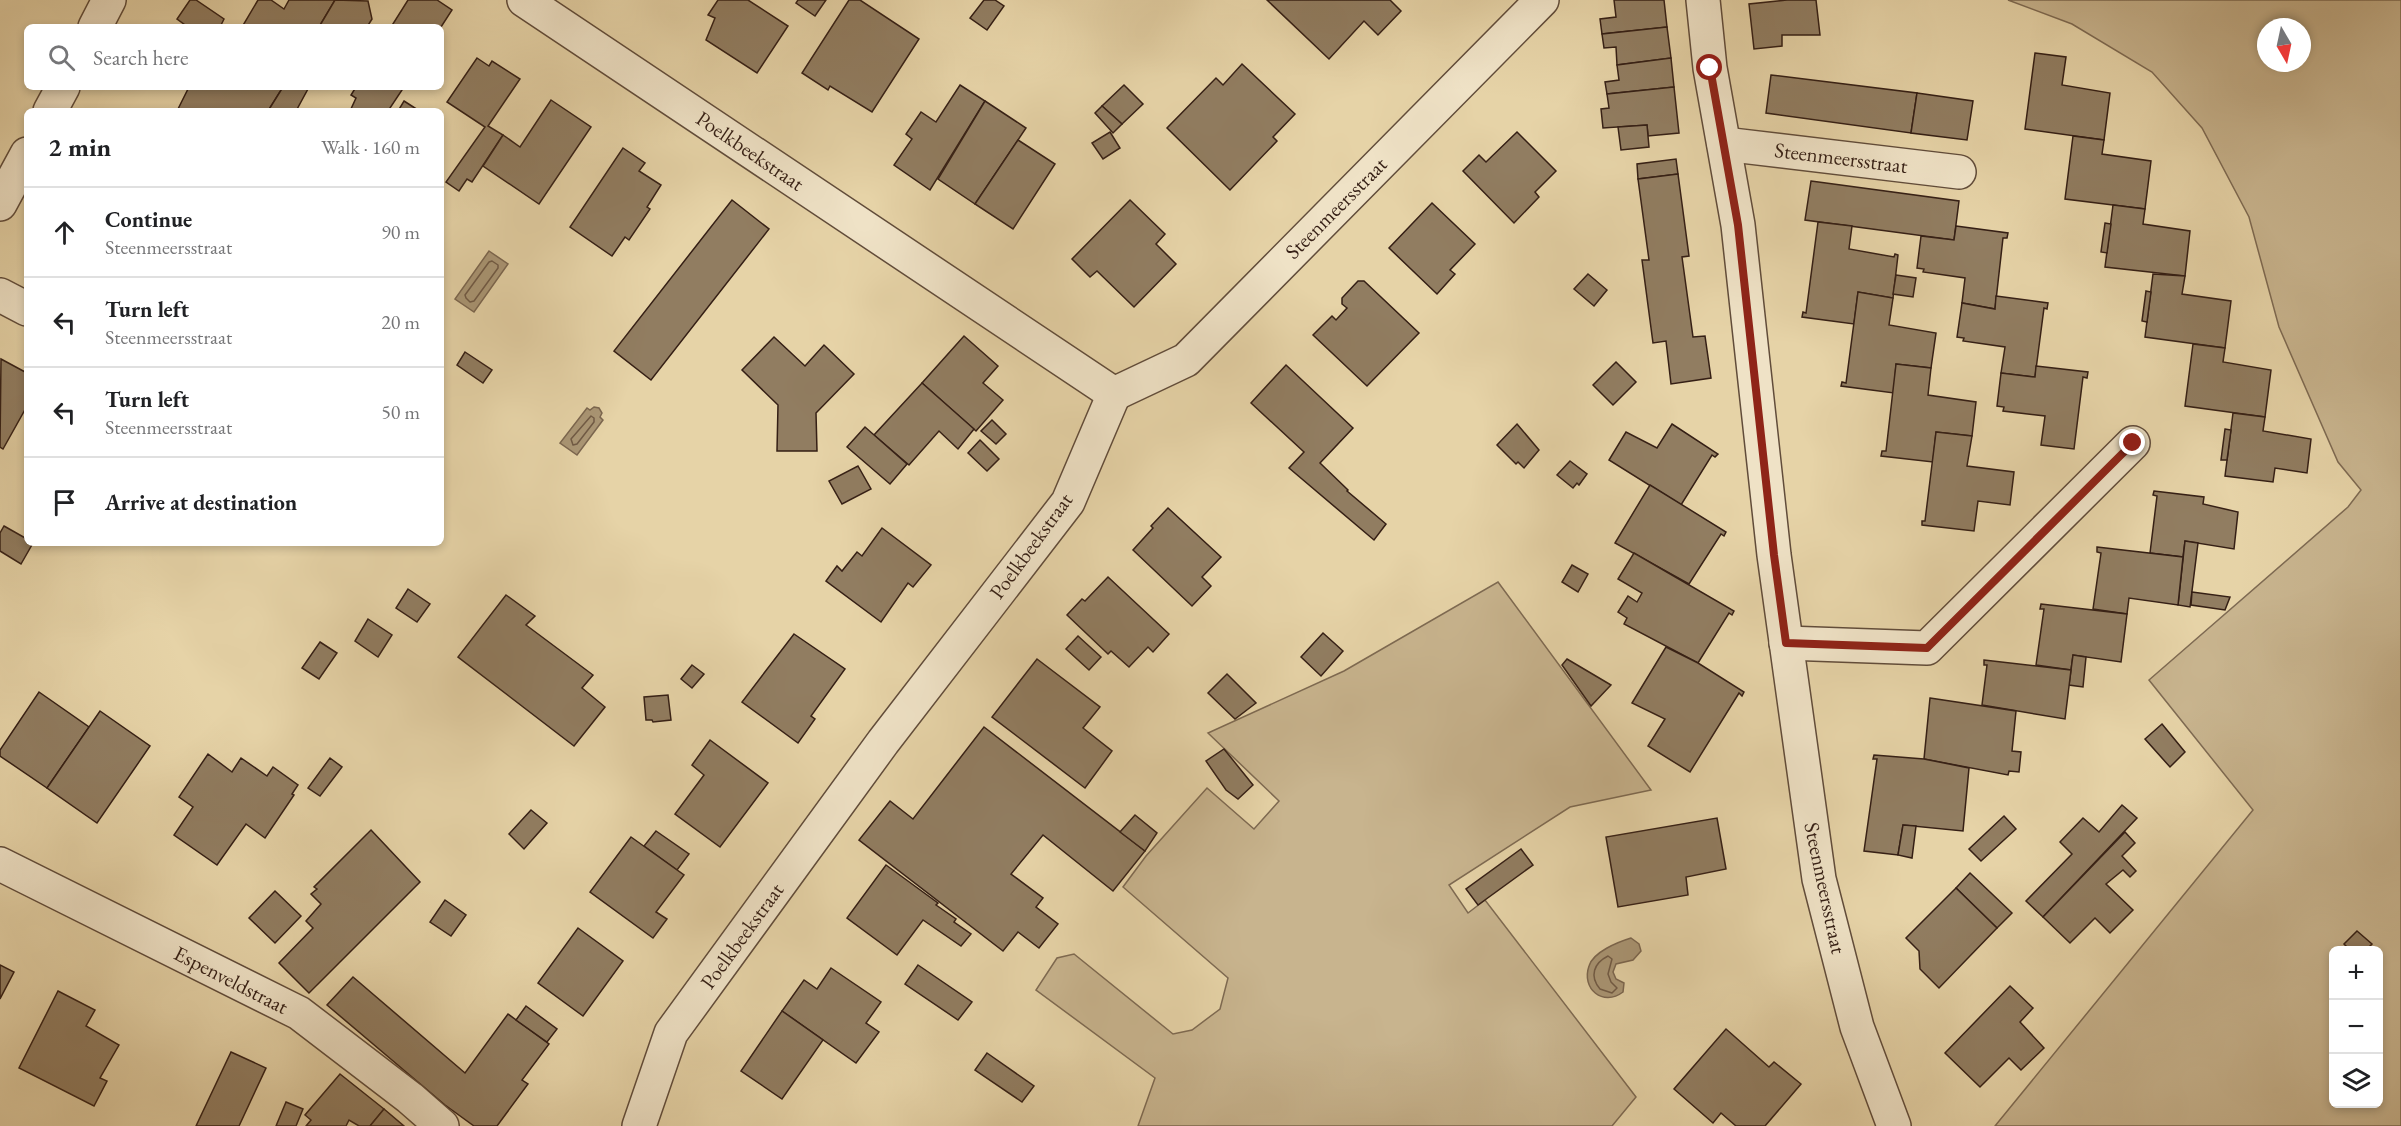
<!DOCTYPE html>
<meta charset="utf-8">
<style>
:root{--surface:#fff;--page:#f2f2f2;--text:#202124;--muted:#757577;--line:#e0e0e0}
body{margin:0;font-family:"EB Garamond",serif;background:var(--page);color:var(--text)}
.controls{position:absolute;right:18px;bottom:18px;display:grid;overflow:hidden;border-radius:9px;box-shadow:0 3px 9px #0003}
.controls button{width:54px;height:54px;display:grid;place-items:center;padding:0;border:0;border-bottom:2px solid var(--line);background:var(--surface);color:var(--text);font:30px sans-serif}
.compass{position:absolute;left:2257px;top:18px;width:54px;height:54px;border-radius:50%;background:var(--surface);box-shadow:0 3px 9px #0003;rotate:171deg}
.stop{position:absolute;width:18px;height:18px;margin:-14px;border:4px solid #8f2418;border-radius:50%;background:#fff}
.stop.end{background:#8f2418;border-color:#fff;box-shadow:0 2px 6px #0008}
.list{margin:0;padding:0;list-style:none}
h2{display:flex;justify-content:space-between;align-items:center;height:78px;margin:0;padding:0 24px;font-size:26px}
h2 small{font-size:20px;font-weight:400;color:var(--muted)}
.list li{display:grid;grid-template-columns:39px 1fr auto;gap:18px;align-items:center;box-sizing:border-box;height:90px;padding:0 24px;border-top:2px solid var(--line)}
.list b{display:block;font-size:22px;white-space:nowrap}
.list p{margin:0;font-size:20px;white-space:nowrap;color:var(--muted)}
.list em{font-size:20px;font-style:normal;color:var(--muted)}
.icon{flex:none;width:33px;height:33px;fill:none;stroke:currentColor;stroke-width:2;stroke-linecap:round;stroke-linejoin:round}
.map{position:relative;flex:none;width:2401px;height:1126px;overflow:hidden}
.search{position:absolute;background:var(--surface);box-shadow:0 3px 9px #0003;left:24px;top:24px;width:420px;height:66px;display:flex;align-items:center;gap:15px;box-sizing:border-box;padding:0 21px;border-radius:9px;color:var(--muted);font-size:22px}
.panel{position:absolute;background:var(--surface);box-shadow:0 3px 9px #0003;left:24px;top:108px;width:420px;height:438px;border-radius:9px}
.map>svg:first-child{display:block}
.green{fill:#c8b48e;stroke:#7e6a52;stroke-width:1.5;fill-rule:evenodd}
.water{fill:#aa9675;stroke:#7b664f;stroke-width:1.5}
.lines{fill:none;stroke-linecap:round;stroke-linejoin:round}
.shore{stroke:#705a45;stroke-width:1.5}
.building{fill:#917d61;stroke:#351f15;stroke-width:1.5}
.street-casing{stroke:#614c3a;stroke-width:36}
.street{stroke:#efe2c6;stroke-width:33}
.route{stroke:#8f2418;stroke-width:8}
.labels{text-anchor:middle;stroke-width:4.5;stroke-linejoin:round;paint-order:stroke}
.street-label{font-size:21px;fill:#351f15;stroke:#efe2c6}
</style>
<div class="map">
<svg width="2401" height="1126" viewBox="0 0 2401 1126">
<rect width="100%" height="100%" fill="#e6d3a7"/>
<filter id="stains"><feTurbulence type="fractalNoise" baseFrequency=".00333" numOctaves="4"/><feColorMatrix values="0 0 0 0 .2 0 0 0 0 .09 0 0 0 0 .02 0 0 0 .5 -.17"/></filter>
<radialGradient id="worn" r=".72"><stop offset=".6" stop-color="#630" stop-opacity="0"/><stop offset="1" stop-color="#630" stop-opacity=".3"/></radialGradient>
<g class="green">
<path d="M2008 0H2401V1126H1995L2253 810 2149 680 2348 507 2361 490 2338 462 2279 327 2249 217 2202 128 2152 72 2072 24ZM2266 27H2302V63H2266ZM2334 950H2378V1104H2334Z"/>
<path d="M1498 582 1651 790 1570 807 1449 885 1468 913 1485 900 1636 1097 1612 1126H1138L1155 1078 1036 990 1057 958 1074 954 1173 1034 1192 1030 1220 1009 1228 978 1123 887 1146 856 1207 788 1254 829 1279 801 1208 733 1344 671Z"/>
</g>
<g class="water">
<path d="M489 251 508 264 474 312 455 299Z"/>
<path d="M594 407 599 408 602 413 600 417 603 420 577 455 560 443 587 408 590 410Z"/>
<path d="M1631 938 1639 944 1641 951 1633 960 1616 964 1613 972 1616 979 1624 983 1623 992C1603 1007 1581 989 1589 966 1593 952 1618 942 1631 938Z"/>
</g>
<g class="lines">
<g class="shore">
<path d="M492 261 498 265V268L474 301 470 302 466 298 465 295 489 262Z"/>
<path d="M591 416 594 418V422L577 444 573 445 571 439Z"/>
<path d="M1608 956 1612 959 1608 974 1611 982 1617 988 1612 993 1600 989C1589 976 1594 963 1608 956Z"/>
</g>
</g>
<g class="building">
<path d="M190 0H196L224 19 220 27H188L177 19Z"/>
<path d="M258 0H271L284 9 289 0H335L319 27H242Z"/>
<path d="M335 0 368 1 372 19 367 27H319Z"/>
<path d="M408 0H437L452 10 441 27H391Z"/>
<path d="M718 0H748L788 26 757 73 706 40 715 18 708 15Z"/>
<path d="M798 0H826L815 16 796 3Z"/>
<path d="M849 0H860L919 39 872 112 830 86 828 90 802 73Z"/>
<path d="M984 0H995L1004 6 987 30 970 18Z"/>
<path d="M1267 0H1390L1401 11 1378 35 1364 21 1329 59Z"/>
<path d="M1614 0H1664L1667 27 1602 34 1600 19 1616 17Z"/>
<path d="M1787 0H1816L1820 35H1782V46L1754 49 1749 4Z"/>
<path d="M1667 27 1671 58 1617 65 1616 47 1604 48 1602 34Z"/>
<path d="M2035 53 2066 57 2062 85 2110 93 2104 140 2025 129Z"/>
<path d="M477 58 489 66 492 61 520 79 488 126 503 135 472 182 467 179 459 191 446 182 485 127 447 102Z"/>
<path d="M1671 58 1674 87 1607 94 1605 82 1619 80 1617 65Z"/>
<path d="M1242 64 1295 114 1273 137 1277 141 1230 190 1167 128 1216 78 1223 85Z"/>
<path d="M1771 75 1917 93 1911 133 1766 113Z"/>
<path d="M960 85 985 101 930 190 894 165 912 139 906 134 921 112 936 122Z"/>
<path d="M1124 85 1143 104 1122 124 1102 106Z"/>
<path d="M189 87H283L268 111H177Z"/>
<path d="M283 87H309L296 111H268Z"/>
<path d="M356 87H404L388 111H350L356 98 351 95Z"/>
<path d="M1674 87 1679 133 1648 136 1647 125 1603 128 1601 109 1609 108 1607 94Z"/>
<path d="M1917 93 1973 101 1967 140 1911 133Z"/>
<path d="M551 100 591 127 539 204 483 166 503 135 520 147Z"/>
<path d="M404 101 418 110V111H398Z"/>
<path d="M985 101 1026 128 975 204 938 179Z"/>
<path d="M1102 106 1122 124 1113 133 1095 113Z"/>
<path d="M1647 125 1649 147 1621 150 1618 127Z"/>
<path d="M1110 132 1120 148 1103 159 1092 143Z"/>
<path d="M1517 132 1556 171 1535 192 1539 197 1514 223 1463 171 1479 155 1486 162Z"/>
<path d="M2073 136 2104 140 2102 154 2151 161 2145 209 2065 199Z"/>
<path d="M1018 140 1055 164 1013 229 975 204Z"/>
<path d="M623 148 645 163 639 171 661 185 647 207 650 209 629 240 625 237 612 256 570 227Z"/>
<path d="M1676 159 1678 174 1638 179 1637 164Z"/>
<path d="M1678 174 1689 256 1682 257 1693 337 1705 336 1711 378 1671 384 1666 341 1653 343 1642 260H1649L1638 179Z"/>
<path d="M1811 181 1959 201 1954 240 1805 220Z"/>
<path d="M732 200 769 229 651 380 614 351Z"/>
<path d="M1130 200 1165 234 1156 244 1176 264 1134 307 1097 271 1090 277 1072 259Z"/>
<path d="M1432 203 1475 244 1450 270 1455 274 1437 294 1389 248Z"/>
<path d="M2113 205 2145 209 2143 224 2190 231 2185 276 2105 267Z"/>
<path d="M1818 222 1852 226 1849 249 1894 257 1895 254 1898 255 1893 298 1858 292 1854 324 1802 317 1803 312 1806 313Z"/>
<path d="M2105 223 2111 224 2107 253 2101 252Z"/>
<path d="M1956 226 2008 233 2007 238H2003L1995 309 1962 303 1965 278 1923 272 1924 269 1917 268 1921 236 1954 240Z"/>
<path d="M1588 274 1607 290 1594 306 1574 289Z"/>
<path d="M2153 274 2185 276 2182 294 2231 301 2225 348 2145 337Z"/>
<path d="M1896 275 1916 278 1913 297 1893 294Z"/>
<path d="M1358 281H1364L1419 333 1367 386 1313 335 1332 316 1336 320 1347 308 1342 304V298Z"/>
<path d="M2146 291 2151 292 2147 322 2142 321Z"/>
<path d="M1858 292 1893 298 1889 325 1936 333 1931 368 1896 364 1894 393 1841 386 1842 382 1846 383Z"/>
<path d="M1996 296 2048 303 2047 309 2044 308 2035 377 2001 373 2005 347 1963 341 1964 338 1957 337 1962 303 1995 309Z"/>
<path d="M964 336 998 366 983 383 1003 400 976 431 922 383Z"/>
<path d="M774 337 805 366 824 345 854 374 816 413 817 451H777L778 405 742 370Z"/>
<path d="M2193 344 2225 348 2223 362 2271 370 2265 417 2185 406Z"/>
<path d="M465 352 492 370 483 383 457 365Z"/>
<path d="M1 359 27 373V406L3 449 0 447Z"/>
<path d="M1616 362 1636 382 1613 405 1593 385Z"/>
<path d="M1896 364 1931 368 1928 395 1976 402 1972 436 1936 432 1933 462 1881 456 1882 451H1886Z"/>
<path d="M1286 365 1353 428 1320 463 1348 490 1347 491 1386 524 1374 540 1289 468 1304 452 1251 403Z"/>
<path d="M2036 366 2088 372 2087 378 2083 377 2074 449 2041 445 2045 416 2003 411 2004 407 1997 406 2001 373 2035 377Z"/>
<path d="M922 383 974 429 958 449 939 431 909 465 874 435Z"/>
<path d="M2233 413 2265 417 2263 431 2311 439 2307 473 2275 468 2273 482 2225 476Z"/>
<path d="M992 420 1006 434 996 444 981 431Z"/>
<path d="M1517 424 1539 450 1524 468 1518 462 1516 464 1497 445Z"/>
<path d="M1672 424 1718 454 1715 457 1712 455 1681 505 1609 460 1626 432 1657 448Z"/>
<path d="M865 427 907 464 890 484 847 447Z"/>
<path d="M2225 429 2231 430 2227 460H2221Z"/>
<path d="M1936 432 1972 436 1967 466 2014 472 2010 505 1978 501 1974 531 1922 525V521H1925Z"/>
<path d="M980 440 999 459 987 471 968 453Z"/>
<path d="M1570 461 1587 474 1579 485 1577 483 1573 488 1557 475Z"/>
<path d="M858 466 871 489 842 504 829 481Z"/>
<path d="M1650 485 1726 532 1724 536 1721 534 1689 584 1615 543Z"/>
<path d="M2154 491 2204 497 2203 504 2238 512 2234 549 2185 541 2183 557 2150 553 2157 496 2153 495Z"/>
<path d="M1168 508 1221 557 1202 577 1211 586 1192 606 1133 550 1153 528 1151 526Z"/>
<path d="M4 526 27 539V543H33L21 564 0 551V533Z"/>
<path d="M882 528 931 565 913 587 908 583 881 622 826 581 837 566 842 571 857 552 862 556Z"/>
<path d="M2185 541 2198 543 2190 607 2178 605Z"/>
<path d="M2097 547 2183 557 2178 605 2129 598 2127 614 2093 609 2101 553 2097 552Z"/>
<path d="M1634 553 1734 611 1732 615 1729 613 1698 663 1624 624 1627 618 1618 612 1628 596 1637 602 1642 593 1618 579Z"/>
<path d="M1572 565 1588 574 1578 592 1562 582Z"/>
<path d="M1108 577 1169 634 1153 652 1148 647 1129 667 1111 651 1108 654 1067 615 1082 599 1085 601Z"/>
<path d="M408 589 430 604 417 622 396 608Z"/>
<path d="M2192 592 2230 597 2225 610 2191 605Z"/>
<path d="M506 595 535 616 526 625 593 675 582 688 605 707 574 746 458 657Z"/>
<path d="M2041 604 2127 614 2121 662 2073 655 2071 670 2036 665 2044 609H2040Z"/>
<path d="M368 619 392 635 378 657 355 641Z"/>
<path d="M1323 633 1343 651 1321 676 1301 657Z"/>
<path d="M794 634 845 669 811 716 815 719 798 743 742 702Z"/>
<path d="M1078 636 1101 657 1089 670 1066 649Z"/>
<path d="M320 642 337 653 319 679 302 668Z"/>
<path d="M1666 647 1698 663 1744 692 1742 696 1739 693 1690 772 1648 746 1665 719 1632 703Z"/>
<path d="M2073 655 2086 657 2083 687 2069 685Z"/>
<path d="M1037 659 1100 707 1083 728 1112 751 1085 788 992 717Z"/>
<path d="M1567 659 1611 685 1591 706 1562 665Z"/>
<path d="M1984 660 2071 670 2065 719 1982 705 1987 665H1984Z"/>
<path d="M692 665 704 674 692 688 681 679Z"/>
<path d="M1227 674 1256 703 1235 719 1208 693Z"/>
<path d="M39 692 89 727 47 788 0 756V750Z"/>
<path d="M668 695 671 720 653 722 652 720H646L644 697Z"/>
<path d="M1930 698 2016 711 2012 751 2021 752 2019 772 2009 771 2008 775 1924 759Z"/>
<path d="M100 711 150 746 97 823 47 788Z"/>
<path d="M2162 724 2185 752 2170 767 2145 739Z"/>
<path d="M984 727 1145 851 1113 891 1043 835 1011 874 1043 898 1036 907 1058 924 1039 948 1018 932 1003 951 859 840 890 801 913 819Z"/>
<path d="M710 740 768 783 720 847 675 814 704 775 692 765Z"/>
<path d="M1224 749 1253 785 1238 799 1226 790 1206 761Z"/>
<path d="M208 754 232 772 241 758 267 776 273 767 298 785 292 794 294 795 265 838 246 824 217 865 174 835 193 807 179 797Z"/>
<path d="M1874 755 1924 759 1969 768 1963 831 1903 825 1898 855 1864 851 1877 759H1873Z"/>
<path d="M330 758 342 767 320 796 308 788Z"/>
<path d="M2122 805 2137 818 2043 917 2026 901 2072 854 2060 842 2083 818 2099 832Z"/>
<path d="M531 810 547 823 524 849 509 834Z"/>
<path d="M1135 815 1157 833 1145 851 1120 832Z"/>
<path d="M2004 816 2016 829 1981 861 1969 849Z"/>
<path d="M1717 818 1726 869 1686 877 1688 895 1618 907 1606 837Z"/>
<path d="M1903 825 1916 826 1912 858 1898 855Z"/>
<path d="M371 830 420 882 309 993 279 963 313 928 306 921 321 904 311 894 317 889 314 887Z"/>
<path d="M656 831 689 854 677 870 644 846Z"/>
<path d="M2125 832 2135 843 2122 856 2136 871 2130 877 2123 870 2106 884 2133 910 2110 933 2095 918 2070 943 2043 917Z"/>
<path d="M631 837 684 875 656 912 667 919 653 938 590 892Z"/>
<path d="M1521 849 1533 865 1478 905 1466 889Z"/>
<path d="M886 865 938 903 936 905 956 919 954 922 971 934 961 946 923 920 897 955 847 918Z"/>
<path d="M1970 873 2012 913 1997 928 1956 888Z"/>
<path d="M1956 888 1997 928 1939 988 1920 969 1919 951 1906 938Z"/>
<path d="M275 891 301 916 275 943 249 918Z"/>
<path d="M445 900 466 915 451 936 430 922Z"/>
<path d="M578 928 623 961 583 1016 538 983Z"/>
<path d="M2357 931 2372 944 2366 950H2350L2344 944Z"/>
<path d="M0 965 14 972 0 999Z"/>
<path d="M918 965 972 1002 958 1020 905 984Z"/>
<path d="M831 968 881 1002 866 1023 879 1032 856 1063 782 1011 804 980 817 989Z"/>
<path d="M353 977 465 1073 508 1014 549 1044 522 1080 528 1084 497 1126H474L445 1105 327 1005Z"/>
<path d="M2010 986 2033 1008 2020 1022 2044 1048 2021 1070 2009 1058 1980 1087 1945 1053Z"/>
<path d="M58 991 95 1010 86 1026 119 1045 100 1078 107 1081 94 1106 19 1068Z"/>
<path d="M526 1006 557 1029 547 1042 516 1020Z"/>
<path d="M782 1011 823 1040 782 1099 741 1071Z"/>
<path d="M1726 1029 1769 1067 1774 1062 1801 1084 1765 1126H1736L1721 1113 1713 1123 1674 1089Z"/>
<path d="M231 1052 266 1068 239 1126H196Z"/>
<path d="M987 1053 1034 1086 1022 1102 975 1070Z"/>
<path d="M340 1074 384 1109 370 1126H359L349 1120 346 1126H306L311 1120 305 1115Z"/>
<path d="M286 1102 303 1109 296 1126H276Z"/>
<path d="M384 1109 404 1126H370Z"/>
</g>
<g class="lines">
<defs>
<g id="street">
<path d="M524 0 1114 394"/>
<path d="M1703 0 1710 68 1738 225 1774 555 1819 879 1857 1027 1894 1126"/>
<path d="M95 27 109 0"/>
<path d="M50 111 63 87"/>
<path d="M1724 144 1959 172"/>
<path d="M0 204 27 154"/>
<path d="M0 295 27 309"/>
<path d="M1114 394 1186 360 1542 0"/>
<path d="M1786 643 1927 648 2133 443"/>
<path d="M0 864 299 1013 410 1098 442 1126"/>
<path d="M639 1126 671 1033 883 742 1068 502 1114 394"/>
</g>
</defs>
<use href="#street" class="street-casing"/>
<use href="#street" class="street"/>
</g>
<g class="lines">
<path class="route" d="M1710 68 1738 225 1774 555 1786 643 1927 648 2133 443"/>
</g>
<g class="labels">
<g class="street-label">
<text transform="translate(750 151) rotate(34)" y="7">Poelkbeekstraat</text>
<text transform="translate(1841 158) rotate(7)" y="7">Steenmeersstraat</text>
<text transform="translate(1336 208) rotate(-45)" y="7">Steenmeersstraat</text>
<text transform="translate(1031 546) rotate(-54)" y="7">Poelkbeekstraat</text>
<text transform="translate(1825 888) rotate(78)" y="7">Steenmeersstraat</text>
<text transform="translate(742 936) rotate(-54)" y="7">Poelkbeekstraat</text>
<text transform="translate(231 980) rotate(27)" y="7">Espenveldstraat</text>
</g>
</g>
<rect width="100%" height="100%" filter="url(#stains)"/>
<rect width="100%" height="100%" fill="url(#worn)"/>
</svg>
<div class="controls">
<button>+</button>
<button>−</button>
<button><svg class="icon" aria-label="layers" viewBox="0 0 24 24"><path d="M12 4l9 5-9 5-9-5zM3 14l9 5 9-5"/></svg></button>
</div>
<svg class="compass" viewBox="-18 -18 36 36"><path d="M0-13l5 13h-10z" fill="#e53935"/><path d="M0 13l5-13h-10z" fill="#757577"/></svg>
<div class="stop" style="left:1710px;top:68px"></div>
<div class="stop end" style="left:2133px;top:443px"></div>
<div class="search"><svg class="icon" aria-label="search" viewBox="0 0 24 24"><circle cx="10" cy="10" r="6"/><path d="M15 15l6 6"/></svg>Search here</div>
<section class="panel">
<h2>2 min<small>Walk · 160 m</small></h2>
<ul class="list">
<li><svg class="icon" aria-label="ahead" viewBox="0 0 24 24"><path d="M12 20V5M6 11l6-6 6 6"/></svg><div><b>Continue</b><p>Steenmeersstraat</p></div><em>90 m</em></li>
<li><svg class="icon" aria-label="left" viewBox="0 0 24 24"><path d="M17 20v-9H6M10 6l-5 5 5 5"/></svg><div><b>Turn left</b><p>Steenmeersstraat</p></div><em>20 m</em></li>
<li><svg class="icon" aria-label="left" viewBox="0 0 24 24"><path d="M17 20v-9H6M10 6l-5 5 5 5"/></svg><div><b>Turn left</b><p>Steenmeersstraat</p></div><em>50 m</em></li>
<li><svg class="icon" aria-label="arrive" viewBox="0 0 24 24"><path d="M6 21V4h12l-3 4 3 4H6"/></svg><div><b>Arrive at destination</b></div></li>
</ul>
</section>
</div>
